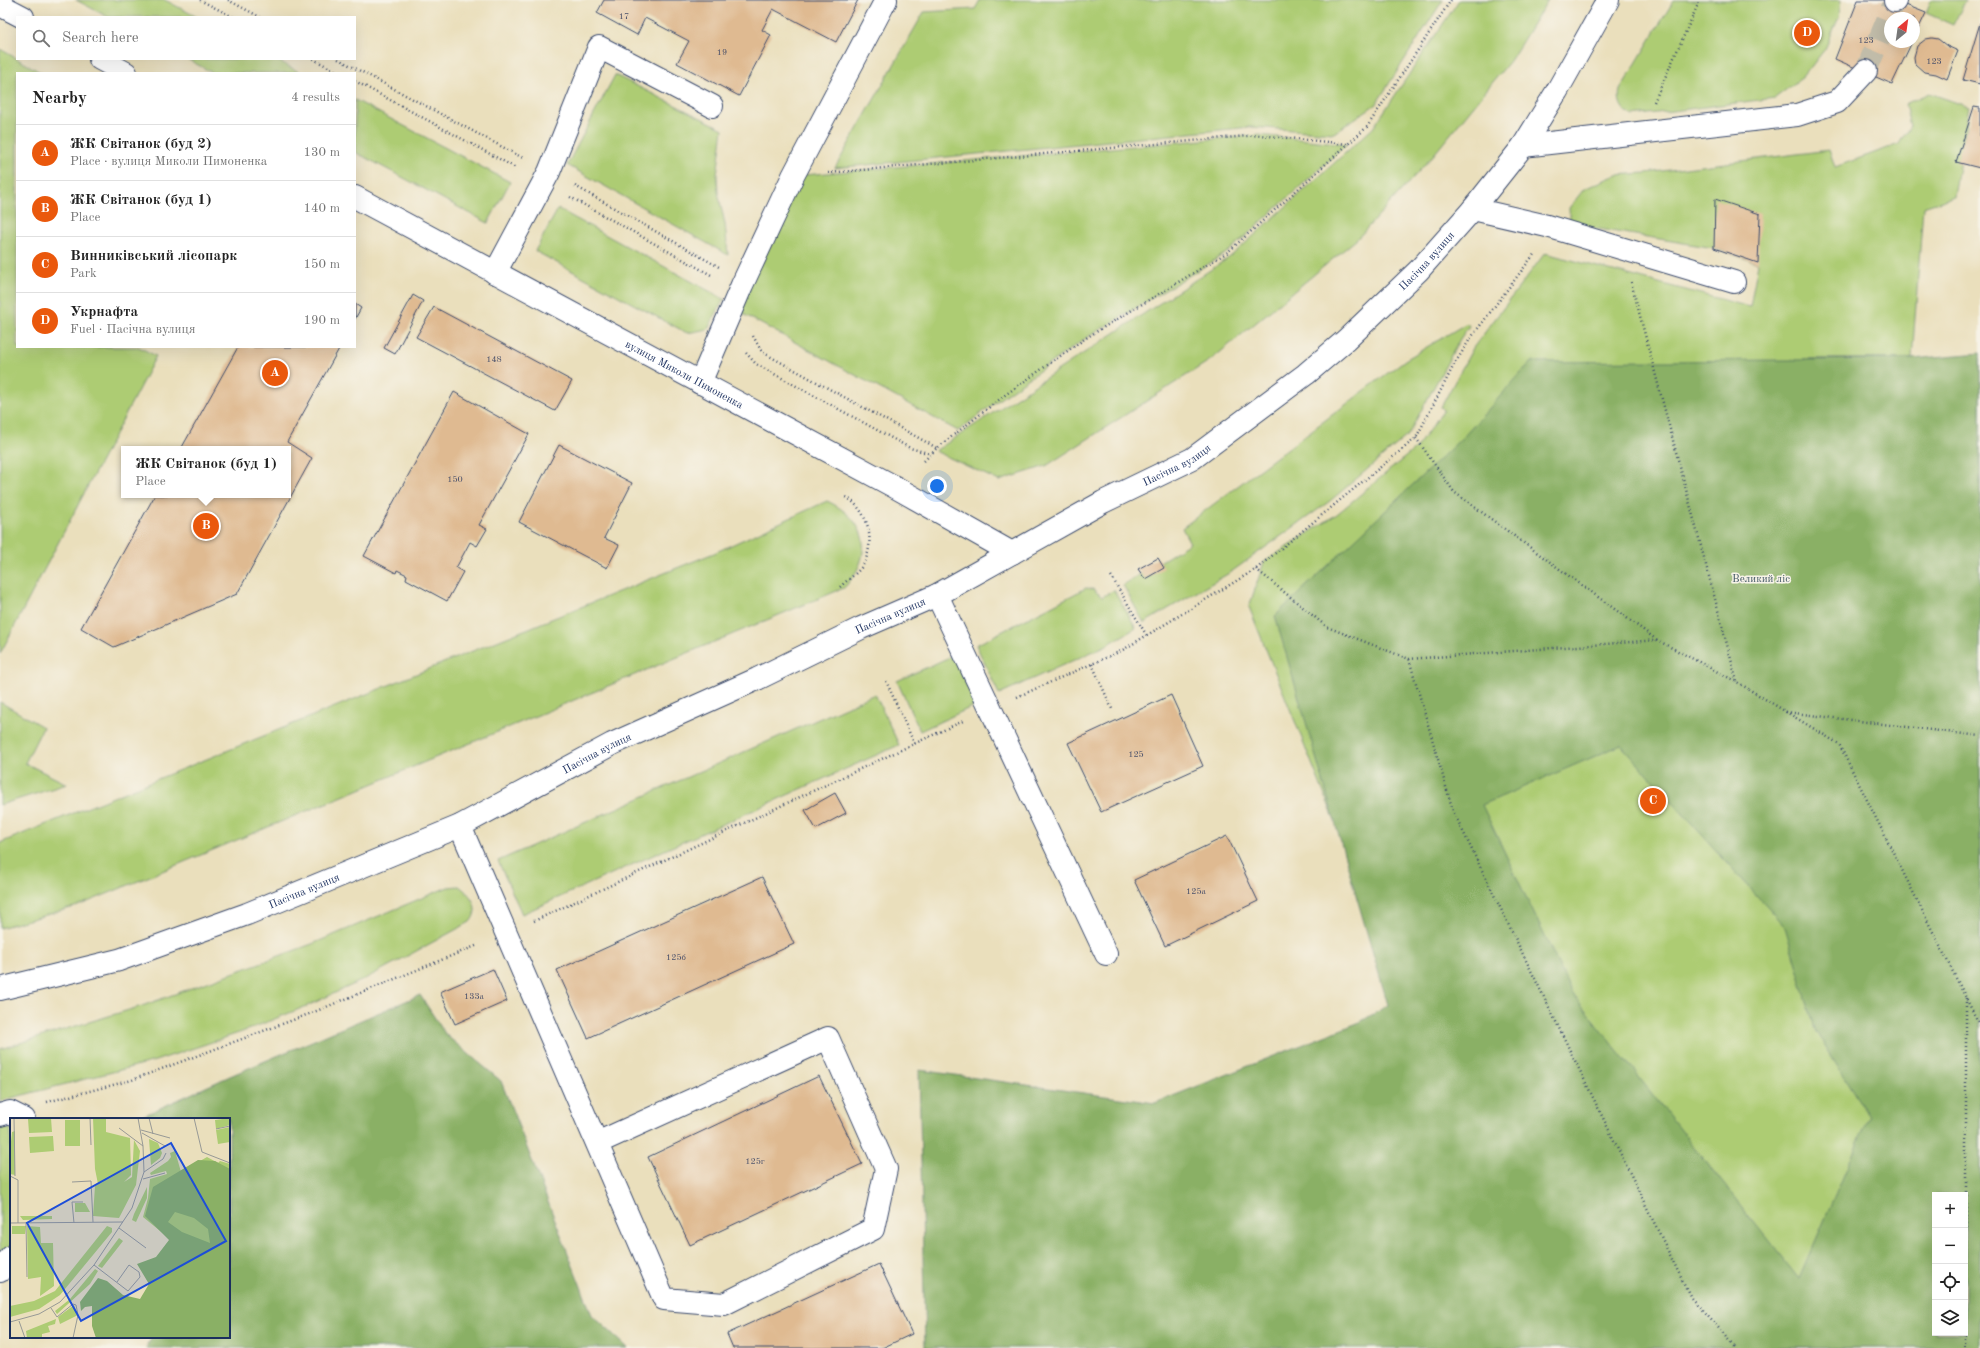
<!DOCTYPE html>
<meta charset="utf-8">
<style>
:root{--surface:#fff;--page:#f6f6f6;--text:#222;--muted:#767676;--line:#e0e0e0;--accent:#ea580c}
body{margin:0;font-family:"Old Standard TT",serif;background:var(--page);color:var(--text)}
.controls{position:absolute;right:12px;bottom:12px;display:grid;overflow:hidden;border-radius:0px;box-shadow:0 4px 16px #0002}
.controls button{width:36px;height:36px;display:grid;place-items:center;padding:0;border:0;border-bottom:1px solid var(--line);background:var(--surface);color:var(--text);font:20px sans-serif}
.compass{position:absolute;left:1884px;top:12px;width:36px;height:36px;border-radius:50%;background:var(--surface);box-shadow:0 4px 16px #0002;rotate:29deg}
.you{position:absolute;left:937px;top:486px;width:14px;height:14px;margin:-10px;border:3px solid #fff;border-radius:50%;background:#1a73e8;box-shadow:0 0 0 6px #1a73e833}
.badge{display:grid;place-items:center;width:26px;height:26px;border-radius:50%;background:var(--accent);color:#fff;font-size:13px;font-weight:700}
.pin{position:absolute;translate:-50% -50%;border:2px solid #fff;box-shadow:0 1px 4px #0006}
.popup{position:absolute;left:121px;top:446px;width:170px;height:52px;box-sizing:border-box;display:grid;place-content:center;border-radius:0px;background:var(--surface);filter:drop-shadow(0 1px 3px #0005);font-size:13px;white-space:nowrap;color:var(--muted)}
.popup b{font-size:15px;color:var(--text)}
.popup::after{content:'';position:absolute;left:50%;top:100%;margin-left:-8px;border:8px solid transparent;border-top-color:var(--surface)}
.list{margin:0;padding:0;list-style:none}
h2{display:flex;justify-content:space-between;align-items:center;height:52px;margin:0;padding:0 16px;font-size:17px}
h2 small{font-size:13px;font-weight:400;color:var(--muted)}
.list li{display:grid;grid-template-columns:26px 1fr auto;gap:12px;align-items:center;box-sizing:border-box;height:56px;padding:0 16px;border-top:1px solid var(--line)}
.list b{display:block;font-size:15px;white-space:nowrap}
.list p{margin:0;font-size:13px;white-space:nowrap;color:var(--muted)}
.list em{font-size:13px;font-style:normal;color:var(--muted)}
.icon{flex:none;width:22px;height:22px;fill:none;stroke:currentColor;stroke-width:2;stroke-linecap:round;stroke-linejoin:round}
.map{position:relative;flex:none;width:1980px;height:1348px;overflow:hidden}
.search{position:absolute;background:var(--surface);box-shadow:0 4px 16px #0002;left:16px;top:16px;width:340px;height:44px;display:flex;align-items:center;gap:10px;box-sizing:border-box;padding:0 14px;border-radius:0px;color:var(--muted);font-size:15px}
.panel{position:absolute;background:var(--surface);box-shadow:0 4px 16px #0002;left:16px;top:72px;width:340px;height:276px;border-radius:0px}
.map>svg:first-child{display:block}
.green{fill:#adcc73;stroke:#647e68;fill-rule:evenodd}
.forest{fill:#8ab065;stroke:#527062;fill-rule:evenodd}
.building{fill:#dfba91}
.lines{fill:none;stroke-linecap:round;stroke-linejoin:round}
.minor-tunnel{stroke:#c1bca9;stroke-width:22;stroke-dasharray:22 11;stroke-linecap:butt}
.minor-casing{stroke:#3a496c;stroke-width:24}
.major-casing{stroke:#3a496c;stroke-width:24}
.path{stroke:#3a496c;stroke-width:2.5;stroke-dasharray:1 3;stroke-linecap:butt}
.minor{stroke:#fff;stroke-width:22}
.major{stroke:#fff;stroke-width:22}
.labels{text-anchor:middle;stroke-width:3;stroke-linejoin:round;paint-order:stroke}
.number-label{font-size:9px;fill:#4c526b}
.street-label{font-size:11px;fill:#1b2f5e;stroke:#f7f3e8}
.park-label{font-size:11px;fill:#405663;stroke:#f7f3e8}
.inset-road{fill:none;stroke:#979996;stroke-width:1}
.view{fill:#1d4ed8;fill-opacity:0.15;stroke:#1d4ed8;stroke-width:2}
.inset-edge{fill:none;stroke:#1b2f5e;stroke-width:2}
</style>
<div class="map">
<svg width="1980" height="1348" viewBox="0 0 1980 1348">
<rect width="100%" height="100%" fill="#f7f3e8"/>
<filter id="ink" filterUnits="userSpaceOnUse"><feTurbulence type="fractalNoise" baseFrequency=".025" numOctaves="2"/><feDisplacementMap in="SourceGraphic" scale="8" xChannelSelector="R" yChannelSelector="G"/><feConvolveMatrix kernelMatrix="1 2 1 2 8 2 1 2 1" color-interpolation-filters="sRGB"/></filter>
<filter id="wash" filterUnits="userSpaceOnUse"><feTurbulence type="fractalNoise" baseFrequency=".012" numOctaves="4" result="noise"/><feDisplacementMap in="SourceGraphic" scale="16" xChannelSelector="R" yChannelSelector="G"/><feGaussianBlur stdDeviation="0.9" result="paint"/><feColorMatrix in="noise" values="0 0 0 0 0 0 0 0 0 0 0 0 0 0 0 0 0 1.4 0 .05"/><feComposite in="paint" operator="in"/></filter>
<g filter="url(#wash)">
<rect width="100%" height="100%" fill="#eadfbc"/>
<g class="green">
<path d="M76 0H165L197 17H108Z"/>
<path d="M980 0H1443L1376 104 1334 133 1251 127 835 168 924 12 975 9Z"/>
<path d="M1459 0H1548L1510 61 1431 158 1357 239 1212 359 1046 466 999 481 935 451 1230 257 1373 128Z"/>
<path d="M1674 0H1841L1839 17 1825 49 1803 77 1775 98 1633 116C1622 111 1617 102 1620 90Z"/>
<path d="M1931 0H1966L1953 25 1926 13Z"/>
<path d="M0 49 42 73H17V347H139L156 356 0 654Z"/>
<path d="M187 59H275L301 73H213Z"/>
<path d="M615 75 723 129 717 175 718 192 725 224 728 255 567 165Z"/>
<path d="M1929 93 1969 107 1954 197 1923 207 1912 359H1803H1980V1348H1621L1405 995 1249 607 1264 562 1337 514 1416 448 1444 410 1441 407 1473 348 1545 253 1750 307 1758 263 1714 248 1581 226 1570 221 1569 208 1584 189 1616 175 1646 173 1829 150 1835 167 1899 144 1910 126 1905 104ZM1935 1195H1965V1333H1935Z"/>
<path d="M355 100 510 182 488 223 355 152Z"/>
<path d="M1259 135 1347 144 1228 252 1086 338 1005 395 958 431 732 308 793 176Z"/>
<path d="M558 209 724 299 708 329 687 333 535 251Z"/>
<path d="M1467 323 1469 326 1460 339 1408 435 1330 501 1231 572 1144 623 1123 585 1190 543 1182 528 1405 360Z"/>
<path d="M827 501C868 520 875 555 844 588L78 906 0 928V843L714 553Z"/>
<path d="M1086 588 1093 589 1102 597 1114 590 1136 628 1105 646 999 694 976 645Z"/>
<path d="M954 655 976 705 920 731 897 681Z"/>
<path d="M875 694 899 745 522 914 498 861Z"/>
<path d="M0 702 43 727 25 763 67 784 0 805Z"/>
<path d="M459 886C472 895 481 909 470 922L363 980 307 1006 242 1032 155 1061 0 1101V1049L142 1006 312 944 448 887Z"/>
<path d="M0 1124 11 1129V1245L6 1260H0Z"/>
</g>
<g class="forest">
<path d="M1980 353V1348H925L919 1070 1155 1103 1360 1022 1388 1005 1275 616 1466 434 1531 362 1912 359ZM1621 745 1785 927 1816 1032 1869 1117 1799 1279 1572 993 1482 805ZM1935 1195H1965V1333H1935Z"/>
<path d="M420 995 446 1035 501 1081 592 1315 628 1348H146L152 1337H229V1119H136L230 1076Z"/>
</g>
<g id="blocks">
<g class="building">
<path d="M604 0H858L836 42 773 9 762 30 771 35 739 96 677 63 689 41 645 18 637 35 597 13Z"/>
<path d="M1858 0H1893L1926 13 1914 38V18H1890V42H1912L1892 84 1835 59Z"/>
<path d="M1980 23V84L1963 80Z"/>
<path d="M1932 38 1938 39 1947 46 1958 51 1947 79 1936 74 1924 72 1915 64 1914 57 1917 46 1926 39Z"/>
<path d="M1974 107 1980 108V168L1956 162Z"/>
<path d="M1715 199 1760 214 1758 263 1714 248Z"/>
<path d="M413 295 423 301 395 354 384 348Z"/>
<path d="M355 304 361 308 355 319Z"/>
<path d="M434 307 572 381 555 411 416 337Z"/>
<path d="M238 347H340L287 442 312 458 237 594 114 647 81 628 155 495H288V449H181Z"/>
<path d="M454 392 529 434 479 525 487 529 477 546 470 542 456 568 463 572 447 601 406 579 407 575 397 570 396 573 364 556Z"/>
<path d="M559 445 632 483 604 538 619 545 607 568 519 522Z"/>
<path d="M1158 558 1164 568 1145 579 1138 569Z"/>
<path d="M1171 695 1203 766 1101 812 1068 743Z"/>
<path d="M835 793 846 813 816 829 805 810Z"/>
<path d="M1227 836 1258 901 1165 946 1134 880Z"/>
<path d="M762 877 794 944 588 1038 557 970Z"/>
<path d="M493 969 507 1001 455 1024 440 992Z"/>
<path d="M819 1076 862 1164 690 1245 648 1157Z"/>
<path d="M879 1264 912 1334 882 1348H733L727 1334Z"/>
</g>
</g>
</g>
<g filter="url(#ink)">
<use href="#blocks" fill-opacity="0" stroke="#3a496c" stroke-width="1"/>
<g class="lines">
<path class="minor-tunnel" d="M1866 71 1895 1"/>
<defs>
<g id="minor">
<path d="M1895 0V1"/>
<path d="M0 5 23 17"/>
<path d="M100 59 126 73"/>
<path d="M1523 146 1797 115 1837 102 1866 71"/>
<path id="s1" d="M355 197 895 487 1012 553"/>
<path d="M1473 209 1547 226 1734 282"/>
<path d="M495 273 549 172 599 47 712 106"/>
<path d="M700 383 742 285 793 176 886 0"/>
<path d="M937 595 1106 954"/>
<path d="M460 826 664 1299 724 1304 873 1229 886 1169 828 1038 597 1143"/>
<path d="M0 1115 10 1112 24 1119"/>
<path d="M0 1271 11 1257"/>
</g>
<g id="major">
<path id="s2" d="M0 989 119 960 247 914 460 826 612 744 757 679 861 628 937 595 1103 502 1192 459 1306 374 1346 340 1419 270 1473 209 1523 146 1557 91 1608 0"/>
</g>
</defs>
<use href="#minor" class="minor-casing"/>
<use href="#major" class="major-casing"/>
<g class="path">
<path d="M200 0 233 17"/>
<path d="M228 0 260 17"/>
<path d="M313 59 340 73"/>
<path d="M338 59 523 158"/>
<path d="M355 81 516 168"/>
<path d="M1654 102 1700 0"/>
<path d="M828 173 1259 135 1347 144"/>
<path d="M575 186 719 267"/>
<path d="M570 197 713 276"/>
<path d="M1631 282 1737 682"/>
<path d="M753 336 762 352 937 448"/>
<path d="M746 353 756 364 910 448 931 454"/>
<path d="M1416 438 1454 492 1657 640"/>
<path d="M924 461 937 448 1005 395 1086 338 1228 252 1367 127 1451 0"/>
<path d="M1256 569 1327 627 1409 659 1453 811 1691 1298 1737 1348"/>
<path d="M1111 576 1147 636"/>
<path d="M840 587C847 580 858 573 863 565 876 542 869 511 846 497"/>
<path d="M1409 659 1657 640 1737 682 1839 744 1980 1026"/>
<path d="M1092 664 1112 709"/>
<path d="M886 681 915 745"/>
<path d="M1017 697 1121 651 1256 569 1416 438 1454 365 1470 339 1535 253"/>
<path d="M1786 712 1980 736"/>
<path d="M534 921 963 721"/>
<path d="M1966 998V1348"/>
<path d="M47 1102 132 1080 309 1014 478 945"/>
</g>
<use href="#minor" class="minor"/>
<use href="#major" class="major"/>
</g>
</g>
<g class="labels">
<g class="number-label">
<text x="624" y="19">17</text>
<text x="1866" y="43">123</text>
<text x="722" y="55">19</text>
<text x="1934" y="64">123</text>
<text x="494" y="362">148</text>
<text x="455" y="482">150</text>
<text x="1136" y="757">125</text>
<text x="1196" y="894">125а</text>
<text x="676" y="960">125б</text>
<text x="474" y="999">133а</text>
<text x="755" y="1164">125г</text>
</g>
<g class="street-label">
<text dy="4" stroke="none"><textPath href="#s2" startOffset="1616">Пасічна вулиця</textPath></text>
<text dy="4" stroke="none"><textPath href="#s1" startOffset="374">вулиця Миколи Пимоненка</textPath></text>
<text dy="4" stroke="none"><textPath href="#s2" startOffset="1292">Пасічна вулиця</textPath></text>
<text dy="4" stroke="none"><textPath href="#s2" startOffset="968">Пасічна вулиця</textPath></text>
<text dy="4" stroke="none"><textPath href="#s2" startOffset="644">Пасічна вулиця</textPath></text>
<text dy="4" stroke="none"><textPath href="#s2" startOffset="320">Пасічна вулиця</textPath></text>
</g>
<g class="park-label">
<text x="1761" y="582">Великий ліс</text>
</g>
</g>
<g transform="translate(10 1118)">
<rect width="220" height="220" fill="#eadfbc"/>
<path d="M41 0 42 14 19 15 18 1ZM83 0H96V14L120 20 121 57 114 64 122 59 124 22 130 33 126 67 109 100 83 98 85 68 88 66 85 51ZM220 0V7L206 11 205 2ZM55 2H70V28H55ZM220 9V24L208 26 206 12ZM5 13V57L0 56V33L2 14ZM43 18 44 33 20 35 19 19ZM139 21 148 25 152 35 150 40 141 47ZM165 33 171 54 197 39 208 45 210 43 220 46V155L160 121 133 99 138 80 140 61 157 56 156 53 141 57 140 55 158 43 161 39 160 35ZM137 69V80L126 104 122 102 124 96ZM65 85H75L80 94H65ZM10 98H42V101L13 102ZM2 108H16L15 116H2ZM17 108 30 109 31 125H43L44 168 30 178 31 159 18 161ZM97 108 102 110V114L50 177 29 191 0 199V188L24 183 45 173ZM109 120 113 123 92 150 88 148ZM85 151 88 153 80 166 47 196 45 193 60 181ZM64 187 68 197 50 206 48 199ZM46 201 45 206 38 208 40 214 32 216V220H17L16 213Z" fill="#adcc73"/>
<path d="M188 42 205 43 220 51V220H86L82 208V188L75 189 71 193 70 184 88 160 97 163 113 177 130 181 139 166 127 146 146 139 159 122 135 98 143 69ZM165 94 184 100 198 111 200 125 172 114 158 104Z" fill="#8ab065" fill-rule="evenodd"/>
<path class="inset-road" d="M4 0 5 58M80 0 81 27M139 0 143 16M184 0 192 34 220 45M109 10 133 28M206 11 220 8M131 12 160 20M132 15 155 28M134 54 153 41 156 35M0 58 8 62V105M133 61 155 55M62 64 81 63 83 104M0 105 113 104M16 105 17 159M64 105 62 84H73M109 110 136 130M84 147 118 173 130 159 129 154 119 147 107 164M41 190 47 199 63 186 66 187 68 197 63 220M9 203 15 220M0 204 29 196 50 184 84 147 122 90 134 54 133 28 128 0"/>
<path class="view" d="M161 25 216 123 71 203 17 105Z"/>
<rect width="220" height="220" class="inset-edge"/>
</g>
</svg>
<div class="controls">
<button>+</button>
<button>−</button>
<button><svg class="icon" aria-label="locate" viewBox="0 0 24 24"><circle cx="12" cy="12" r="6"/><path d="M12 2v4M12 18v4M2 12h4M18 12h4"/></svg></button>
<button><svg class="icon" aria-label="layers" viewBox="0 0 24 24"><path d="M12 4l9 5-9 5-9-5zM3 14l9 5 9-5"/></svg></button>
</div>
<svg class="compass" viewBox="-18 -18 36 36"><path d="M0-13l5 13h-10z" fill="#e53935"/><path d="M0 13l5-13h-10z" fill="#767676"/></svg>
<div class="you"></div>
<div class="pin badge" style="left:275px;top:373px">A</div>
<div class="pin badge" style="left:206px;top:526px">B</div>
<div class="popup"><b>ЖК Світанок (буд 1)</b>Place</div>
<div class="pin badge" style="left:1653px;top:801px">C</div>
<div class="pin badge" style="left:1807px;top:33px">D</div>
<div class="search"><svg class="icon" aria-label="search" viewBox="0 0 24 24"><circle cx="10" cy="10" r="6"/><path d="M15 15l6 6"/></svg>Search here</div>
<section class="panel">
<h2>Nearby<small>4 results</small></h2>
<ul class="list">
<li><span class="badge">A</span><div><b>ЖК Світанок (буд 2)</b><p>Place · вулиця Миколи Пимоненка</p></div><em>130 m</em></li>
<li><span class="badge">B</span><div><b>ЖК Світанок (буд 1)</b><p>Place</p></div><em>140 m</em></li>
<li><span class="badge">C</span><div><b>Винниківський лісопарк</b><p>Park</p></div><em>150 m</em></li>
<li><span class="badge">D</span><div><b>Укрнафта</b><p>Fuel · Пасічна вулиця</p></div><em>190 m</em></li>
</ul>
</section>
</div>
